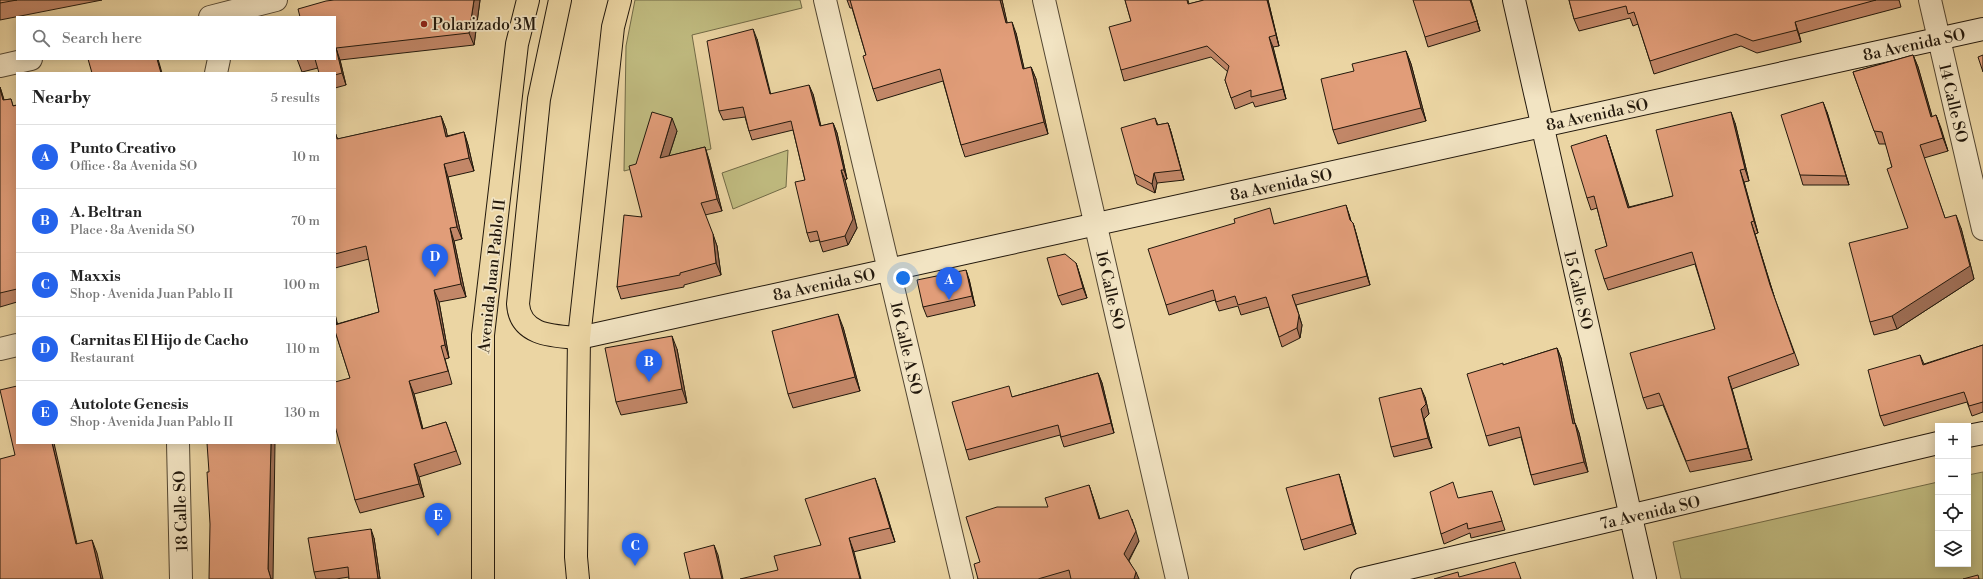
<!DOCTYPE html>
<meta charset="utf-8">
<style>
:root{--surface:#fff;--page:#f6f6f6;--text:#222;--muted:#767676;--line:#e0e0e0;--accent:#2563eb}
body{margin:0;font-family:"Libre Bodoni",serif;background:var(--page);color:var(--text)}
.controls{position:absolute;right:12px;bottom:12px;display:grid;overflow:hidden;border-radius:0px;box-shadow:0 2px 10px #0003}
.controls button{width:36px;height:36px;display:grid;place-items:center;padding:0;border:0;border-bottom:1px solid var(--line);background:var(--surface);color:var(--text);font:20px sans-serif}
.you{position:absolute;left:903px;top:278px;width:14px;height:14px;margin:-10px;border:3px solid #fff;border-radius:50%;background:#1a73e8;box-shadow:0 0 0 6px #1a73e833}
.badge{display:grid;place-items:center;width:26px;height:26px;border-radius:50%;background:var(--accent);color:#fff;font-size:13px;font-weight:700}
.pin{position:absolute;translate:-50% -33px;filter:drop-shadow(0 1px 2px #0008)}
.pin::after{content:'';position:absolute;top:21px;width:14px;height:12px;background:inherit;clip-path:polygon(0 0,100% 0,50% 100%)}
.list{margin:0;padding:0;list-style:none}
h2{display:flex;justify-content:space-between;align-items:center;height:52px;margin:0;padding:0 16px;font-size:17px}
h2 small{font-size:13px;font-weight:400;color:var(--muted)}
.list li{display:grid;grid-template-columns:26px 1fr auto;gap:12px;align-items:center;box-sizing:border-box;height:64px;padding:0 16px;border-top:1px solid var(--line)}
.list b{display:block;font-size:15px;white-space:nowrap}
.list p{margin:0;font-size:13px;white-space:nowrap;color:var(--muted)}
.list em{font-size:13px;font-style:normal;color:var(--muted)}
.icon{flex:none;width:22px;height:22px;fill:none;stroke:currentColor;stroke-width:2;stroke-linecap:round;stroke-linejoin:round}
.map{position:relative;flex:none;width:1983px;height:579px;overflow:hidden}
.search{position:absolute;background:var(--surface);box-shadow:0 2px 10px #0003;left:16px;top:16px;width:320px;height:44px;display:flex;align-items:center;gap:10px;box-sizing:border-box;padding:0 14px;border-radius:0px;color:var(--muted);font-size:15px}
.panel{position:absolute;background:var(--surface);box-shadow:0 2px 10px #0003;left:16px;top:72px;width:320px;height:372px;border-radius:0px}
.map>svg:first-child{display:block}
.green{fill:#c0bb80;stroke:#716a46}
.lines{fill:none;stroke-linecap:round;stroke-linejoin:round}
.street-casing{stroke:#544732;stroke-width:24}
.secondary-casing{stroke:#22180c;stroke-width:24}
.highway-casing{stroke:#22180c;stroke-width:24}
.street{stroke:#f2e4c3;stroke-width:22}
.secondary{stroke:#f2e4c3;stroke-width:22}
.highway{stroke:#ebd5a3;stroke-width:22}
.wall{fill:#c28768;stroke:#22180c}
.shaded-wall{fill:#9e6e55;stroke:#22180c}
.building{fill:#e19d79;stroke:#22180c}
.poi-dot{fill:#8f2418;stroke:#f2e4c3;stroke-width:1.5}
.labels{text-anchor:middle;stroke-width:3.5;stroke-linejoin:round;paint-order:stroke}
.poi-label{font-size:16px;fill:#22180c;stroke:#f2e4c3;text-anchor:start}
.street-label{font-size:16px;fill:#22180c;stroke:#f2e4c3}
</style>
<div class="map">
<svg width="1983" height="579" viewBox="0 0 1983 579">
<rect width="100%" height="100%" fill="#ebd5a3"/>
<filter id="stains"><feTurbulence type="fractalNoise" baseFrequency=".005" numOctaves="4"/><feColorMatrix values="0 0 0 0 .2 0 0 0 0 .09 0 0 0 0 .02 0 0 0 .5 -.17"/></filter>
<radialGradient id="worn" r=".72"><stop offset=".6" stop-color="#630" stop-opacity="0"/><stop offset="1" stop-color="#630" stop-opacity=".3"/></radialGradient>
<g class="green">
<path d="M635 0H800L802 8 692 35 711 149 624 171 626 46Z"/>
<path d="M788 150 786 187 733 209 722 173Z"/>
<path d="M1983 472V579H1681L1673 542 1938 482V564H1968V475Z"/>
</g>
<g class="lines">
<defs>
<g id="street">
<path d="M825 0 962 579"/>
<path d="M1044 0 1177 579"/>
<path d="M1930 0 1983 229"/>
<path d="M210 17 276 0"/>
<path d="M0 66 31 59"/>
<path d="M216 73 219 59"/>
<path d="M0 349 17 345"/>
<path d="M178 443 181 579"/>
</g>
<g id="secondary">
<path d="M1514 0 1645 579"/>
<path d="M579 338 1983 29"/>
<path d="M1968 436 1983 433"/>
<path d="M1362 579 1938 443"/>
</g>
<g id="highway">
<path d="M560 0 539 99 518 304C520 336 554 336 579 338"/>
<path d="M483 579V335L517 44 528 0"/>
<path d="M578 579 576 557 579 338 613 27 620 0"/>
</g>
</defs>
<use href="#street" class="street-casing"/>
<use href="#secondary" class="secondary-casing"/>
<use href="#highway" class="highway-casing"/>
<use href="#street" class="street"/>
<use href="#secondary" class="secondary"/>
<use href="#highway" class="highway"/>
</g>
<g class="wall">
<path d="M0 0H102L0 20Z"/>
<path d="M480 0 474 45 340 60 346 85 335 88V73L318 68 302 72 297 59H335V17Z"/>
<path d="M847 0H1002L1007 23 1016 33 1024 69 1031 67 1036 79 1048 134 965 157 961 145 943 81 877 101 873 89 866 55 852 8H850Z"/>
<path d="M1125 0H1188L1189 4 1204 0H1268L1279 46 1273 47 1286 99 1255 107 1253 102 1235 109 1225 80 1228 72 1211 57 1124 81 1121 70 1131 21Z"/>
<path d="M1471 0 1480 31 1428 47 1425 37Z"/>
<path d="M1569 0H1899L1901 7 1799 34 1801 42 1757 53 1741 46 1654 74 1638 24 1633 26 1630 18 1579 31 1574 19Z"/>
<path d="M757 39 770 94H813L821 126 833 123 837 133 847 179 845 180 857 228 848 245 823 252 819 240 810 242 807 233 805 180 793 130 752 140 749 131 745 117 723 120 719 111Z"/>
<path d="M1406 51 1411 64 1426 121 1338 144 1333 130 1354 71Z"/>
<path d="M1913 55 1918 67 1932 117 1936 115 1948 151 1924 158 1945 218 1961 228 1974 279 1897 329 1874 335 1870 322 1908 228 1892 167 1886 144H1879L1853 72Z"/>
<path d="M0 87 4 100 11 99 13 106 17 105V302L0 307Z"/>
<path d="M1827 112 1849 185H1803L1800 175Z"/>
<path d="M441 116 446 129 447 136 464 132 468 145 474 171 448 177 462 239 454 241 466 297 439 302 449 358 445 359 452 384 414 394 423 429 446 422 461 464 419 477 424 497 360 513 355 500 350 378 335 331V314L337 324 379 312 369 259 335 268V134L338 139Z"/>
<path d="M1155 118 1158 125 1168 123 1171 132 1184 180 1157 183 1155 193 1137 184 1134 174Z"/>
<path d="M1735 123 1749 181 1744 182 1758 233 1755 234 1774 296 1799 365 1732 389 1752 460 1690 472 1663 405 1647 409 1643 398 1715 329 1695 264 1608 290 1604 279 1607 246 1597 208 1591 210 1587 198 1606 135 1610 147 1629 207 1673 196Z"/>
<path d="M677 131 669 156 705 147 709 160 722 211 705 215 717 246 721 275 684 285V287L621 299 617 287 642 217 636 164Z"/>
<path d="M1349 214 1351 221 1353 223 1356 233 1370 285 1296 305 1302 325 1300 338 1282 347 1269 307 1241 315 1238 306 1219 311 1215 300 1169 315 1166 305 1275 224Z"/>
<path d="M1076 263 1087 298 1062 305 1058 296Z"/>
<path d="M969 279 975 306 927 317 923 307Z"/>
<path d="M843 327 860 391 793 408 788 394Z"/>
<path d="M1983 345V412L1972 416 1967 402 1884 426 1880 416 1920 355 1924 364Z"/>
<path d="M1557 348 1561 358 1575 424V423L1579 433 1588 472 1534 485 1531 475 1521 437 1489 446 1486 436 1503 365Z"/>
<path d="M677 349 687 403 621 415 616 402Z"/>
<path d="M1098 373 1102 383 1114 433 1064 447 1060 435 969 460 966 450 1012 397Z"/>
<path d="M1425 397 1429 414 1424 419 1432 448 1394 457 1391 447Z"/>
<path d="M1339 474 1342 484 1356 534 1304 550 1301 540Z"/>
<path d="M880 492 895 542 778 570 821 545Z"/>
<path d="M1092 494 1100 519 1139 541 1129 561 1139 579H978L980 562 1048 507Z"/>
<path d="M1459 498 1495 501 1505 530 1471 538 1470 533 1444 544 1441 534Z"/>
<path d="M374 538 380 579H349V577L336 579H316L314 572Z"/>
</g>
<g class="shaded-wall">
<path d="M474 0H480L474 45 469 33Z"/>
<path d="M1000 0H1002L1010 35 1006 23Z"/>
<path d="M1267 0H1268L1279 46 1276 35Z"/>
<path d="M1470 0H1471L1480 31 1477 21Z"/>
<path d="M1012 22 1016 33 1027 81 1023 69Z"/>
<path d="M1795 22 1799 34 1801 42 1797 30Z"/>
<path d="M753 29 757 39 773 103 770 94Z"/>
<path d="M1269 37 1273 47 1286 99 1283 89Z"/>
<path d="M336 48 340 60 346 85 342 73Z"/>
<path d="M1406 51 1411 64 1426 121 1421 108Z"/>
<path d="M1913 55 1918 67 1936 130 1931 117Z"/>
<path d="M157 59H158L162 73H161Z"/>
<path d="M1031 67 1036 79 1048 134 1044 122Z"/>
<path d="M809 85 813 94 823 136 820 126Z"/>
<path d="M0 87 1 90 8 113 3 100 0 89Z"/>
<path d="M1823 102 1827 112 1849 185 1846 176Z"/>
<path d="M1731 112 1735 123 1749 181 1745 169Z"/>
<path d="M1936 115 1941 128 1948 151 1943 138Z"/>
<path d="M441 116 446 129 450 149 446 137Z"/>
<path d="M672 118 677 131 664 171 660 158Z"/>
<path d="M833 123 837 133 847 179 844 170Z"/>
<path d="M1168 123 1171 132 1184 180 1181 170Z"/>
<path d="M464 132 468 145 474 171 469 158Z"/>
<path d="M1606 135 1610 147 1633 219 1628 208Z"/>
<path d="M705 147 709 160 722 211 717 199Z"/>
<path d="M444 164 448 177 462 239 457 227Z"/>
<path d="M841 170 845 180 857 228 848 245 845 236Z"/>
<path d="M1740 170 1744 182 1758 233 1754 221Z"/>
<path d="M1154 173 1157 183 1155 193 1152 184Z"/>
<path d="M1346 205 1349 214 1353 229 1350 220Z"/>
<path d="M1956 215 1961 228 1974 279 1897 329 1892 316Z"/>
<path d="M1751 222 1755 234 1774 296 1770 285Z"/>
<path d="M1353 223 1356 233 1370 285 1367 276Z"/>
<path d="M450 228 454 241 466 297 461 284Z"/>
<path d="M713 234 717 246 721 275 716 263Z"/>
<path d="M1076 263 1079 272 1087 298 1083 288Z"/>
<path d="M966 270 969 279 975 306 972 296Z"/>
<path d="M434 290 439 302 449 358 445 345Z"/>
<path d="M1292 295 1302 325 1300 338 1297 328Z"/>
<path d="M335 314 339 330 335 319Z"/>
<path d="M838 314 843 327 860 391 855 377Z"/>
<path d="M672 336 677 349 687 403 682 389Z"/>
<path d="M1557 348 1561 358 1577 434 1573 424Z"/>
<path d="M1098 373 1102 383 1114 433 1111 423Z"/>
<path d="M1728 377 1732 389 1752 460 1748 448Z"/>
<path d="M409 381 414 394 426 442 422 429Z"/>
<path d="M1421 388 1425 397 1429 414 1424 419 1432 448 1428 438 1421 409Z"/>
<path d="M1575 423 1579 433 1588 472 1584 462Z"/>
<path d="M52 443H54L80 557 76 544Z"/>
<path d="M271 443H275L273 579H271L268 569Z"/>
<path d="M414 464 419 477 424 497 419 484Z"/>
<path d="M1339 474 1342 484 1356 534 1352 524Z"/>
<path d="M875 478 880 492 895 542 890 528Z"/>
<path d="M1089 485 1092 494 1103 529 1099 519Z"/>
<path d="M1132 519 1139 541 1127 563 1124 554Z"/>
<path d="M371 529 374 538 380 579H378Z"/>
<path d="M849 538 854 552 861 579H860Z"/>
<path d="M92 540 97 553 103 579H101Z"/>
<path d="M714 545 718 555 723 579H722Z"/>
<path d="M1136 572 1139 579H1134Z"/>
</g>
<g class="building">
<path d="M0 0H17L0 3Z"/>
<path d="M334 0H474L469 33 336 48 342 73 335 75V73H319L315 59H335V17H300L298 9 326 1Z"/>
<path d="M850 0H1000L1006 23 1012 22 1023 69 1031 67 1044 122 961 145 940 69 873 89 863 56 866 55Z"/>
<path d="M1125 0H1187L1188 4 1204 0H1267L1276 35 1269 37 1283 89 1251 97V90L1231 98 1225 80 1229 66 1207 46 1121 70 1109 27 1131 21Z"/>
<path d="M1413 0H1470L1477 21 1425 37Z"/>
<path d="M1569 0H1876L1795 22 1797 30 1753 41 1736 34 1650 61 1634 12 1628 14 1626 6 1574 19Z"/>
<path d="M753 29 770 94 809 85 820 126 833 123 844 170H841L853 219 845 236 820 242 817 231 807 233 795 182 805 180 791 121 749 131 743 107 719 111 707 41Z"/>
<path d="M1406 51 1421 108 1333 130 1321 79 1354 71 1352 64Z"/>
<path d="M1913 55 1931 117 1936 115 1943 138 1920 145 1945 218 1956 215 1970 266 1892 316 1870 322 1849 243 1908 228 1887 169 1892 167 1882 132 1874 131 1853 72Z"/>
<path d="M1983 55V72L1978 57Z"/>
<path d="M88 59H157L161 73H92Z"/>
<path d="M0 89 3 100 11 99 13 106 17 105V289L0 293Z"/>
<path d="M1823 102 1846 176 1800 175 1781 115Z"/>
<path d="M652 112 672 118 660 158 705 147 717 199 701 203 713 234 716 263 680 273V275L617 287 624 215 642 217 629 166 636 164Z"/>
<path d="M1731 112 1745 169 1740 170 1754 221 1751 222 1770 285 1794 353 1728 377 1748 448 1686 461 1659 393 1643 398 1630 353 1715 329 1692 252 1604 279 1595 250 1607 246 1594 196 1587 198 1571 146 1606 135 1628 208 1673 196 1656 130Z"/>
<path d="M441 116 446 137 464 132 469 158 444 164 457 227 450 228 461 284 434 290 445 345 441 346 448 371 409 381 422 429 446 422 456 451 414 464 419 484 355 500 335 426V382L350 378 335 331V325L379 312 366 246 335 254V134H336L337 139Z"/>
<path d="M1155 118 1157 125 1168 123 1181 170 1154 173 1152 184 1134 174 1121 128Z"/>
<path d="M1346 205 1350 220 1353 223 1367 276 1292 295 1299 315 1297 328 1279 337 1266 297 1238 305 1235 296 1216 302 1213 290 1166 305 1148 249 1235 223 1234 219 1270 208 1274 224Z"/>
<path d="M1065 254 1076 263 1083 288 1058 296 1047 258Z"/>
<path d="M966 270 972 296 923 307 917 280Z"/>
<path d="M838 314 855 377 788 394 772 331Z"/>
<path d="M672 336 682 389 616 402 605 348Z"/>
<path d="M1983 345V402L1969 406 1964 392 1880 416 1868 370 1920 355 1923 365Z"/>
<path d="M1557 348 1573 424 1575 423 1584 462 1531 475 1519 427 1486 436 1467 374 1503 363V365Z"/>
<path d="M1098 373 1111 423 1061 437 1058 425 966 450 952 402 1009 386 1012 397Z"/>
<path d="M17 386V443H52L76 544 92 540 101 579H0V459L15 455 0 390Z"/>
<path d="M1421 388 1426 404 1421 409 1428 438 1391 447 1379 398Z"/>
<path d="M207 443H271L268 569 271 579H209L210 524 207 472H209Z"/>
<path d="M1339 474 1352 524 1301 540 1286 488Z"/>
<path d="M875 478 890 528 849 538 860 579H740L778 570 774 556 821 545 805 499Z"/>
<path d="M1453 482 1458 498 1492 491 1502 521 1468 529 1467 523 1441 534 1430 492Z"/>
<path d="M1089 485 1099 519 1128 510 1136 531 1124 554 1136 572 1134 579H1071L1069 570 1038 579H978L974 564 980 562 966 517 997 507H1048L1045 498Z"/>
<path d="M371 529 378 579H349L348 567 314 572 308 538Z"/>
<path d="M714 545 722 579H690L684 553Z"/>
<path d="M1515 562 1521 579H1434L1458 572 1459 577Z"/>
<path d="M1978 575 1979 579H1963Z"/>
</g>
<circle class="poi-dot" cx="424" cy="24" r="4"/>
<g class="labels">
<g class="poi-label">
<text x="432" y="30">Polarizado 3M</text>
</g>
<g class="street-label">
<text transform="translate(1914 44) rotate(-12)" y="6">8a Avenida SO</text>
<text transform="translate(1954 103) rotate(77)" y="6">14 Calle SO</text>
<text transform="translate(1597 114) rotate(-12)" y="6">8a Avenida SO</text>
<text transform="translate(1281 184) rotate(-12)" y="6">8a Avenida SO</text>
<text transform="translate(491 276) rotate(-84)" y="6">Avenida Juan Pablo II</text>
<text transform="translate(824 284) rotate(-12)" y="6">8a Avenida SO</text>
<text transform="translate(1111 290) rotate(77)" y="6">16 Calle SO</text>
<text transform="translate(1579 290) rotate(77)" y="6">15 Calle SO</text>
<text transform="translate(907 348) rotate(77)" y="6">16 Calle A SO</text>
<text transform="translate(180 511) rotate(-92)" y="6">18 Calle SO</text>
<text transform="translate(1650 512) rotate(-13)" y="6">7a Avenida SO</text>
</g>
</g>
<rect width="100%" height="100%" filter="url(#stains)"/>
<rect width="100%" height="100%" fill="url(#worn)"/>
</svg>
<div class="controls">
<button>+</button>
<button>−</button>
<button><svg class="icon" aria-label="locate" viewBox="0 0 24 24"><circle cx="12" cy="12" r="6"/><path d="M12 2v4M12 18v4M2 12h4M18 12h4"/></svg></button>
<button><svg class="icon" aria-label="layers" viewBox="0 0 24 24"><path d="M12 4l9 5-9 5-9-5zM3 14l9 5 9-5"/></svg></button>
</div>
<div class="you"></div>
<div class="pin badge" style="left:949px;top:300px">A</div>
<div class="pin badge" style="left:649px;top:382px">B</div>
<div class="pin badge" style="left:635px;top:566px">C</div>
<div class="pin badge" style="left:435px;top:277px">D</div>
<div class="pin badge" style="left:438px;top:536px">E</div>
<div class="search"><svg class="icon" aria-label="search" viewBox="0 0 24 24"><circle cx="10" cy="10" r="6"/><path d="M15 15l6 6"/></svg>Search here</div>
<section class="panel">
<h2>Nearby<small>5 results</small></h2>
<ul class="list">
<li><span class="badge">A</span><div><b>Punto Creativo</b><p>Office · 8a Avenida SO</p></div><em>10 m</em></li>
<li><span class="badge">B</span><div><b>A. Beltran</b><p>Place · 8a Avenida SO</p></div><em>70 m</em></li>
<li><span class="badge">C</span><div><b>Maxxis</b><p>Shop · Avenida Juan Pablo II</p></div><em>100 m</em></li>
<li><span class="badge">D</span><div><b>Carnitas El Hijo de Cacho</b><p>Restaurant</p></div><em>110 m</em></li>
<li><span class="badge">E</span><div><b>Autolote Genesis</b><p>Shop · Avenida Juan Pablo II</p></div><em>130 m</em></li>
</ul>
</section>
</div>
